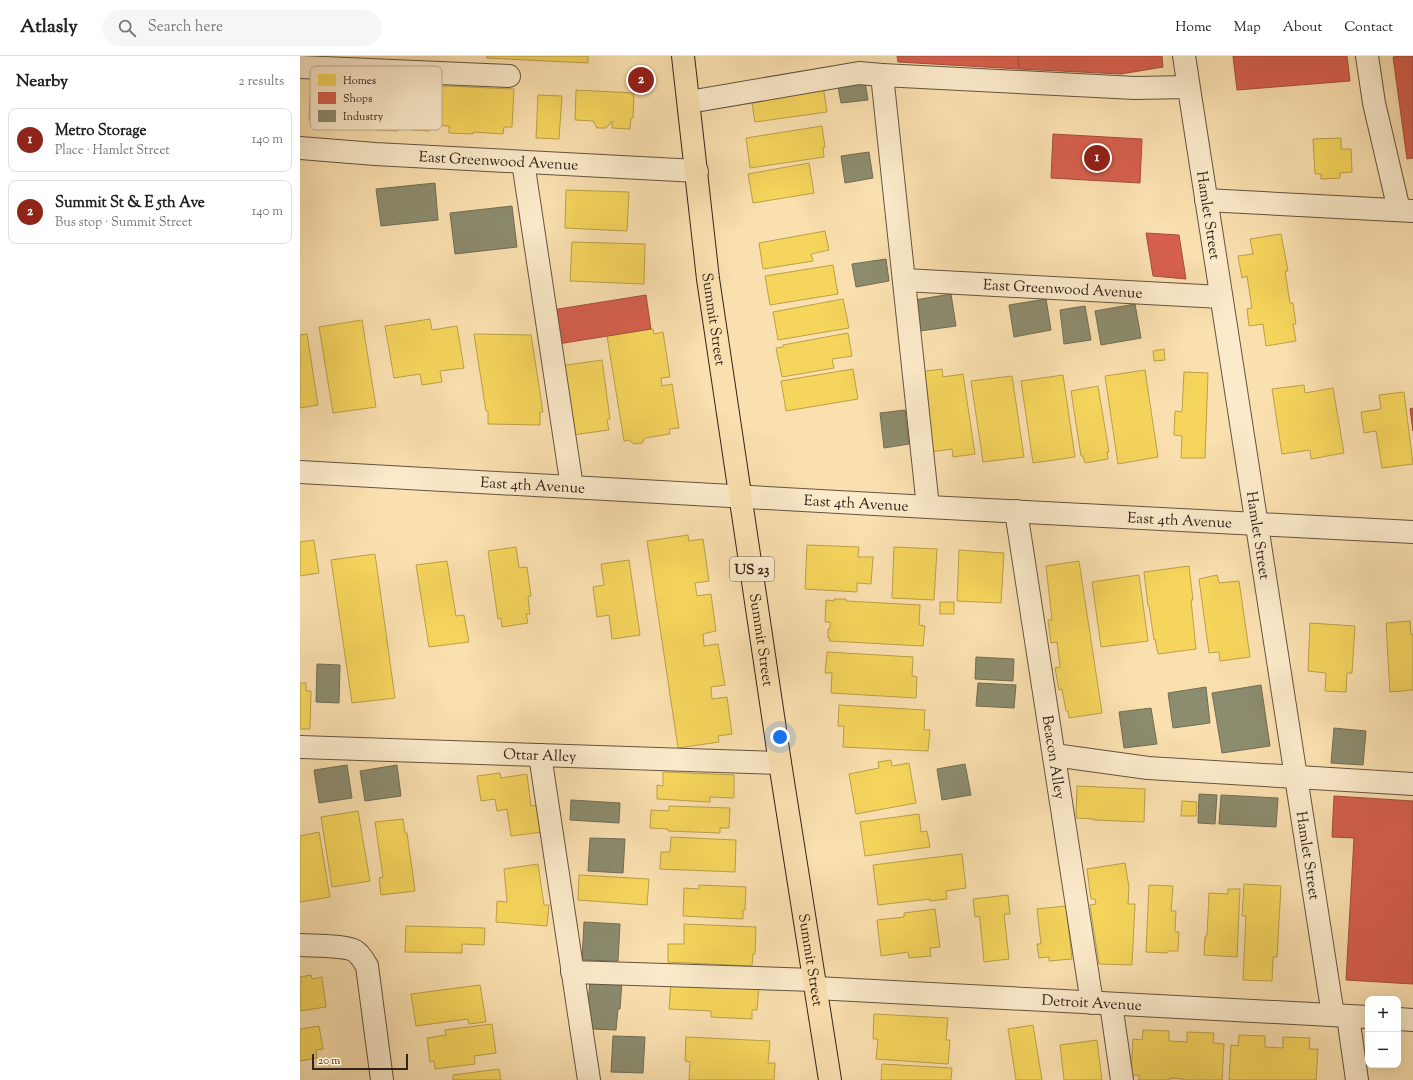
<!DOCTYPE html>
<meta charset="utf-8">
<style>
:root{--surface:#fff;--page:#f6f6f6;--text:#222;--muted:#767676;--line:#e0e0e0;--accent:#8f2418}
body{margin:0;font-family:"Sorts Mill Goudy",serif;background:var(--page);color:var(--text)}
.controls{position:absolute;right:12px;bottom:12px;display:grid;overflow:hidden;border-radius:8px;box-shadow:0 4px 16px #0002}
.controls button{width:36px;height:36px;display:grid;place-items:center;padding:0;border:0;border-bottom:1px solid var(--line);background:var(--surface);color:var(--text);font:20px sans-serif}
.scale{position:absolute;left:12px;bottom:10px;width:96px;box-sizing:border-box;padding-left:4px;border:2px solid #32241b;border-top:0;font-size:11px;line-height:14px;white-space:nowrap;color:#32241b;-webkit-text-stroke:3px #fcebcb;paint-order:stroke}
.you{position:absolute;left:480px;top:681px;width:14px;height:14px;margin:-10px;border:3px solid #fff;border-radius:50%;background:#1a73e8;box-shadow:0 0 0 6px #1a73e833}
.badge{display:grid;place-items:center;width:26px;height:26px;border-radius:50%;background:var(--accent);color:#fff;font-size:13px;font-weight:700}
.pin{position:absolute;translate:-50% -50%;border:2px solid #fff;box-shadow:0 1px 4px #0006}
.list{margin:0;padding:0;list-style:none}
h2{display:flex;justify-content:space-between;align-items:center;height:52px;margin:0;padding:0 16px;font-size:17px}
h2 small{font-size:13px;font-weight:400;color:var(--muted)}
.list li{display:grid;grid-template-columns:26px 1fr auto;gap:12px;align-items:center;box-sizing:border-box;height:64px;margin:0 8px 8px;padding:0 8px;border:1px solid var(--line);border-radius:8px}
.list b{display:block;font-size:15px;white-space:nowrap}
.list p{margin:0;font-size:13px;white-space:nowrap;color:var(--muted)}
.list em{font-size:13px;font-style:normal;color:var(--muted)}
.icon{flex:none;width:22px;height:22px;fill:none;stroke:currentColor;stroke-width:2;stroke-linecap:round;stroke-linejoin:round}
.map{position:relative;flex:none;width:1113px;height:1024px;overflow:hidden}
header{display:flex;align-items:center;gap:24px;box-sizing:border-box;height:56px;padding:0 20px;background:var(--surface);border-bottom:1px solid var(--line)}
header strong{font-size:19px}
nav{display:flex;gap:22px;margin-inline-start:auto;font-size:14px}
.search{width:280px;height:36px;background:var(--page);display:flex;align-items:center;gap:10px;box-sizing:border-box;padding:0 14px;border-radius:22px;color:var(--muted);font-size:15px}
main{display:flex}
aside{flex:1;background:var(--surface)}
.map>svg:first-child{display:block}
.homes{fill:#f6d55c;stroke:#bba048}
.shops{fill:#d6604d;stroke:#a54e3e}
.industry{fill:#8c8c6e;stroke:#716d55}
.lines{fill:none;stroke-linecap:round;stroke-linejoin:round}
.minor-casing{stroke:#645340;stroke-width:24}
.major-casing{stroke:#32241b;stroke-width:24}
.minor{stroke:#fcebcb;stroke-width:22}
.major{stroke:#fbe0af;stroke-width:22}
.labels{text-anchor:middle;stroke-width:4;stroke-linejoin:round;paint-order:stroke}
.shield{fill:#fcebcb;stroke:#6f6050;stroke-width:1}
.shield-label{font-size:14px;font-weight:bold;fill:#32241b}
.street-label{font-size:15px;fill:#32241b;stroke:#fcebcb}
.key{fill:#fcebcb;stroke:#bfaf96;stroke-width:1}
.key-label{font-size:11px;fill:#32241b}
</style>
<header>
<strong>Atlasly</strong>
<div class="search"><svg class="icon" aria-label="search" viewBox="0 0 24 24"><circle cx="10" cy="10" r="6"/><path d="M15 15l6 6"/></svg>Search here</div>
<nav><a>Home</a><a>Map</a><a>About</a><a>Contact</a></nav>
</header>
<main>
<aside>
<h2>Nearby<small>2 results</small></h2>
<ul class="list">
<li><span class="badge">1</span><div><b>Metro Storage</b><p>Place · Hamlet Street</p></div><em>140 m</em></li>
<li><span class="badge">2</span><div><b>Summit St &amp; E 5th Ave</b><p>Bus stop · Summit Street</p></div><em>140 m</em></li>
</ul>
</aside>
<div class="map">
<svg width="1113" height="1024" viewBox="0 0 1113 1024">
<rect width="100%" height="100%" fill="#fbe0af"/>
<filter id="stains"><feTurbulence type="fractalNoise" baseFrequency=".005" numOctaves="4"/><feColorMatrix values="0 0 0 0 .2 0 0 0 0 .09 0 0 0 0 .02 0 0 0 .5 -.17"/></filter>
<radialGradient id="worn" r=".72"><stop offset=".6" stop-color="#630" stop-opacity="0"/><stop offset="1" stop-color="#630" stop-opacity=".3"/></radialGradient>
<g class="homes">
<path d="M187 0H288V7L187 2Z"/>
<path d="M11 24 214 33 212 71H204L203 78 173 76V78L149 77V70L130 69 129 75 112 74V68H98V75L76 74V66H62L61 73H44V65L9 63Z"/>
<path d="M523 30 527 56 455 66 451 41Z"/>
<path d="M276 34 334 37 333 62H331L330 73 312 72V65L306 72H297L293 65 275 64Z"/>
<path d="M238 39 262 40 259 83 236 82Z"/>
<path d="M522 70 525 91H523L524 101 450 112 446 82Z"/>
<path d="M1041 82V93H1051L1052 116 1040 117V122L1021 123V118H1015L1013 83Z"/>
<path d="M509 107 514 137 453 147 448 118Z"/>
<path d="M266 134 329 136 327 175 265 172Z"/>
<path d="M525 175 529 194 511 198 513 205 463 213 459 187Z"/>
<path d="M981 178 988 215H985L990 247H993L996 268H993L996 285 966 290 963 268 949 270 947 253 952 252 947 220 942 222 938 200 953 198 950 183Z"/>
<path d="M272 186 345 188 344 228 270 225Z"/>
<path d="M533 209 538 238 470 249 465 220Z"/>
<path d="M543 243 549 272 478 284 473 256Z"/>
<path d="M130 263 132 274 157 270 164 312 140 315 142 326 122 329 120 318 94 322 85 270Z"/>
<path d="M62 264 76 351 33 357 19 271Z"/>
<path d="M351 273H353L354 278 363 276 370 321 361 322 362 330 372 328 379 372 369 373 370 378 345 382 342 387 334 388 329 384 324 385 307 280Z"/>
<path d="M548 277 552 300 532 303 534 312 482 321 476 292 483 291V289Z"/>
<path d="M7 278 18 349 0 352V279Z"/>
<path d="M174 278 231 279 243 356H240V369L188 368V355H186Z"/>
<path d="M864 293 865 304 854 305 853 295Z"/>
<path d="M302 304 310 363 307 364 309 374 272 379 260 310Z"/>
<path d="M553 313 558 343 486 355 481 325Z"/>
<path d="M642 313 643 321 663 318 675 398 653 401 652 393 631 396 619 316Z"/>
<path d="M845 314 858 401 818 408 805 320Z"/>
<path d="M884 316 908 317 905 402H881L882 380 874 379 875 355 882 356Z"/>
<path d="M763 319 775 401 733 407 721 325Z"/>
<path d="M712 320 724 401 683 406 671 325Z"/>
<path d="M1004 329 1005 337 1033 332 1044 397 1011 403 1010 394 982 398 972 333Z"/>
<path d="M798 330 809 396H807L808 403 785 407 783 400H781L771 335Z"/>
<path d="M1104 336 1113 408 1082 412 1076 375 1064 377 1061 356 1081 353 1079 339Z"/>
<path d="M388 479 389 485 403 483 409 525 395 527 397 540 411 538 416 575 403 578 404 590 418 588 425 629 411 631 412 643 427 641 432 678 418 680 419 686 378 692 347 485Z"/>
<path d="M14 484 19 517 0 520V486Z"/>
<path d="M507 489 559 491 558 501H573L571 528 557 527V536L505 533Z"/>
<path d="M216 491 219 512 227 511 231 540 228 541 230 558H226L228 567 202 571 201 562 198 563 188 495Z"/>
<path d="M594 491 637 493 634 544 592 542Z"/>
<path d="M659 494 704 497 701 547 657 545Z"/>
<path d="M75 498 95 642 52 647 31 504Z"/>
<path d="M329 504 340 579 312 583 309 559 297 561 293 531 304 529 301 508Z"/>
<path d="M147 505 156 560 164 559 169 586 129 591 116 509Z"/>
<path d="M779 505 802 657 769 662 768 655H766L762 633 759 634 755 612 760 611 757 586 751 587 748 564H752L746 510Z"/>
<path d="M889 510 893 544H891L896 593 858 598 855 583 854 584 849 550H848L844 516Z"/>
<path d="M839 519 848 585 801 591 792 526Z"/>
<path d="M917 519 919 527 939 525 950 601 920 605 919 596 909 597 899 523Z"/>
<path d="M534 543H546V545L620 549 619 569 625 570 623 590 529 585 530 582H528V573H530V566H525L526 544 534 545Z"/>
<rect x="640" y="546" width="14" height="12"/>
<path d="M1110 565 1111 579 1113 578V634L1090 636 1086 567Z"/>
<path d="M1010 567 1055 570 1052 617H1047L1046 636 1025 635 1026 617 1008 615Z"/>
<path d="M527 596 613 601 612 620 617 621 616 642 531 637 532 617H525Z"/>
<path d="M0 627H6V635H11L10 673H0Z"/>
<path d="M539 649 625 654 624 674H630L628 695 543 691 544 670H538Z"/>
<path d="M591 704 592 710 609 707 616 747 556 758 549 718 579 712 578 706Z"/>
<path d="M363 716 434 719V742L410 741V746L357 743V729L363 730Z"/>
<path d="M200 717 201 722 227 718 231 750 240 749 243 776 211 780 207 753 197 755 195 743 181 745 177 720Z"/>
<path d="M777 730 845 733 844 766 794 764V763L776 762Z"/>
<path d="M882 745 897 746 896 760H881Z"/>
<path d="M369 750 430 752 429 772H420V777L368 775V773L350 772 351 754 369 755Z"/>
<path d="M58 755 70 825 32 831 21 761Z"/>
<path d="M619 758 621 776 627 775 630 791 565 800 560 766Z"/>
<path d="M103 763 105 777H107L115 835 81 839 79 822 83 821 75 766Z"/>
<path d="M19 776 30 841 0 846V780Z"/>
<path d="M371 781 436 784 435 816 360 813 361 796H370Z"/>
<path d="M662 798 666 832 646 835 647 843 630 845V843L578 849 573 809Z"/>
<path d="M825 807 829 831 828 848H835L832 909 799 908 790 849 796 848 795 843H791L787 813Z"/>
<path d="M238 808 244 849H249L247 870 196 866 197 845 207 846 204 813Z"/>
<path d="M279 819 349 823 347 849 278 844Z"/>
<path d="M944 828 981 830 977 901H973L972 925 943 924 946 860H942Z"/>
<path d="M399 829 446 831 445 854H443V863L383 860 384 832 399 833Z"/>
<path d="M849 829 873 830 871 855H876L875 876H879L878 895H868V897L846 896Z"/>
<path d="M928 833H940L937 901 904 899 905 880H907L909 837 928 838Z"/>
<path d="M708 839 710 858H704L709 903 684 906 680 865 679 860 675 861 673 843Z"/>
<path d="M766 850 772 903 749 905V901L739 902 737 888H741L737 853Z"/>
<path d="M635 853 640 891 630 892 631 900 609 902 608 896 581 900 577 864 604 861V857Z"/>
<path d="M384 868 456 871 455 898H453L452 910 368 906V888H384Z"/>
<path d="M106 870 185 872 184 889 162 888V897L105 896Z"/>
<path d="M11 919 12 923 22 921 26 951 0 955V921Z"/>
<path d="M371 925 459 930 457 954H452V963L411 961V955L369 953Z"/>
<path d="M180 929 186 966 169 968 168 963 116 970 111 938Z"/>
<path d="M574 958 648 962 646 984H650L648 1008 576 1003 578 983H573Z"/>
<path d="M192 968 196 997 174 1000 175 1008 135 1013 134 1005 130 1006 127 982 146 979 145 974Z"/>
<path d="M733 969 742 1024H716L708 973Z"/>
<path d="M19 970 23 993 16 994 17 1002 0 1005V973Z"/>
<path d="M843 974 869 975V985L887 986V976L914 977 913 987 924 988 922 1024H884V1023L870 1022V1024H839V1019H831L833 983 842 984Z"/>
<path d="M939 979 965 980V991L983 992V981L1010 982 1009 993H1018L1016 1024H929L931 989 938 990Z"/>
<path d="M386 981 470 985 468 1007H475L474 1024H389L390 1006 385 1005Z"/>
<path d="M797 984 802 1024H764L760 989Z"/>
<path d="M582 1008 652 1012 651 1024H581Z"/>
<path d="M199 1013 201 1024H153V1019Z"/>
</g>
<g class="shops">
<path d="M597 0H718L719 13 598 6Z"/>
<path d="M718 0H862L863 11 821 18 719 13Z"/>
<path d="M933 0H1047L1050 25 937 34Z"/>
<path d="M1100 0H1113V102L1107 103 1093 1Z"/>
<path d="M753 78 842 83 840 127 751 122Z"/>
<path d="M846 177 879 179 886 223 853 220Z"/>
<path d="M346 239 351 273 258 288 252 254Z"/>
<path d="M1113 352V375L1110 353Z"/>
<path d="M1034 740 1113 745V928L1046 924 1054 782 1032 781Z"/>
</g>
<g class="industry">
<path d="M565 26 568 44 541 47 538 31Z"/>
<path d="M569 96 573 122 545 127 541 100Z"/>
<path d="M135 127 138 164 81 170 76 133Z"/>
<path d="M212 150 217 191 155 198 150 157Z"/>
<path d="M586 203 589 225 556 231 552 208Z"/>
<path d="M651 238 656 270 620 275 615 244Z"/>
<path d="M746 243 751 274 714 281 709 249Z"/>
<path d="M835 248 841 282 801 289 795 255Z"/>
<path d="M785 250 791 284 764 288 760 254Z"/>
<path d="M605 354 609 388 584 392 580 357Z"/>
<path d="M676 601 714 603 713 625 675 623Z"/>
<path d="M17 608 40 609 39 647 16 646Z"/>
<path d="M678 627 716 629 714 652 676 650Z"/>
<path d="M961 629 970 690 922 697 912 637Z"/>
<path d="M906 631 910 667 873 672 868 637Z"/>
<path d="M851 652 857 688 824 692 819 656Z"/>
<path d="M1034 672 1066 675 1063 709 1031 707Z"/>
<path d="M665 708 671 739 642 744 637 713Z"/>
<path d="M47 709 52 742 19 747 14 714Z"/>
<path d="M97 709 101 740 65 745 60 715Z"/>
<path d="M899 738 917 739 915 768 898 767Z"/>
<path d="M921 739 978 742 976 771 919 768Z"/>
<path d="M271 744 320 747 319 767 270 764Z"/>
<path d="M290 782 325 783 323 817 288 815Z"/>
<path d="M284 866 320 868 318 905 282 904Z"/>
<path d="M290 923 322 925 320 953H318L316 974 293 973 288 951Z"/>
<path d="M313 980 345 981 343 1017 311 1016Z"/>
</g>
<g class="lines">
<defs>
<g id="minor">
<path id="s1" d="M884 0 1033 959"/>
<path d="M1067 0 1074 47 1099 154"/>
<path d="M0 11 209 20"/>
<path d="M389 46 559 17 582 19"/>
<path id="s2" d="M0 92 75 98 397 115"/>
<path d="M223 106 272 431"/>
<path d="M906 144 1113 155"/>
<path id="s3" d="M604 224 921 241"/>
<path id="s4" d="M0 416 628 451 1113 476"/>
<path d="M628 451 582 19 835 32 888 31"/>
<path id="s5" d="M716 455 792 947"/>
<path id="s6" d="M0 691 480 707"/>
<path d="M240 699 289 1024"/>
<path d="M754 699 848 712 1113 728"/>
<path d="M0 889C12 890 45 889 55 895 61 899 63 904 67 910L82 1024"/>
<path d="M272 916 514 924"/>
<path id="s7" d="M516 932 1068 961"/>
<path d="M811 948 822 1024"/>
<path d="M1048 960 1057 1024"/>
<path d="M1098 963 1113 964"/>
</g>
<g id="major">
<path id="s8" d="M383 0 408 223 480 707 530 1024"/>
</g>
</defs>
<use href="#minor" class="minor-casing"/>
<use href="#major" class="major-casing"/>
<use href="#minor" class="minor"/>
<use href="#major" class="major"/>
</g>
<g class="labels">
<rect class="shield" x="430" y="501" width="44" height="24" rx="3"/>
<g class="shield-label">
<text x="452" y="518">US 23</text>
</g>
<g class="street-label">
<text dy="5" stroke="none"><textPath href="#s2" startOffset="199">East Greenwood Avenue</textPath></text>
<text dy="5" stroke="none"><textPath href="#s1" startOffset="161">Hamlet Street</textPath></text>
<text dy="5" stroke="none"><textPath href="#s3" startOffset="159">East Greenwood Avenue</textPath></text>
<text dy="5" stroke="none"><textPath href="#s8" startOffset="265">Summit Street</textPath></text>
<text dy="5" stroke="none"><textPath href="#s4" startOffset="233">East 4th Avenue</textPath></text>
<text dy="5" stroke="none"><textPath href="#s4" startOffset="557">East 4th Avenue</textPath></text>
<text dy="5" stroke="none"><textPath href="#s4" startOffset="881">East 4th Avenue</textPath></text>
<text dy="5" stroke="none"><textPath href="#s1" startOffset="485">Hamlet Street</textPath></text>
<text dy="5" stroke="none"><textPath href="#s8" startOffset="589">Summit Street</textPath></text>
<text dy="5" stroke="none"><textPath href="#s6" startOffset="240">Ottar Alley</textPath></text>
<text dy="5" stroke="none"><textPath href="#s5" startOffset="249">Beacon Alley</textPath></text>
<text dy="5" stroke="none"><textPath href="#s1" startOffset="809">Hamlet Street</textPath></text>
<text dy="5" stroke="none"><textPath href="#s8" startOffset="913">Summit Street</textPath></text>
<text dy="5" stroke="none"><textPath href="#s7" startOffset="276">Detroit Avenue</textPath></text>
</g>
</g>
<rect x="10" y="10" width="132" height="64" rx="6" class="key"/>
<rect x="18" y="18" width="18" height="12" fill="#f6d55c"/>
<rect x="18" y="36" width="18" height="12" fill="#d6604d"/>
<rect x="18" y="54" width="18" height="12" fill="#8c8c6e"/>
<g class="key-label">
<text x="43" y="28">Homes</text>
<text x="43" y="46">Shops</text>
<text x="43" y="64">Industry</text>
</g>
<rect width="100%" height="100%" filter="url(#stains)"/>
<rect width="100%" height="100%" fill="url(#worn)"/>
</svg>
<div class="controls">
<button>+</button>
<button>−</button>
</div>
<div class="scale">20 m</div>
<div class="you"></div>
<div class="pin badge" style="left:797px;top:102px">1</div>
<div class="pin badge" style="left:341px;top:24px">2</div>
</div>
</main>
